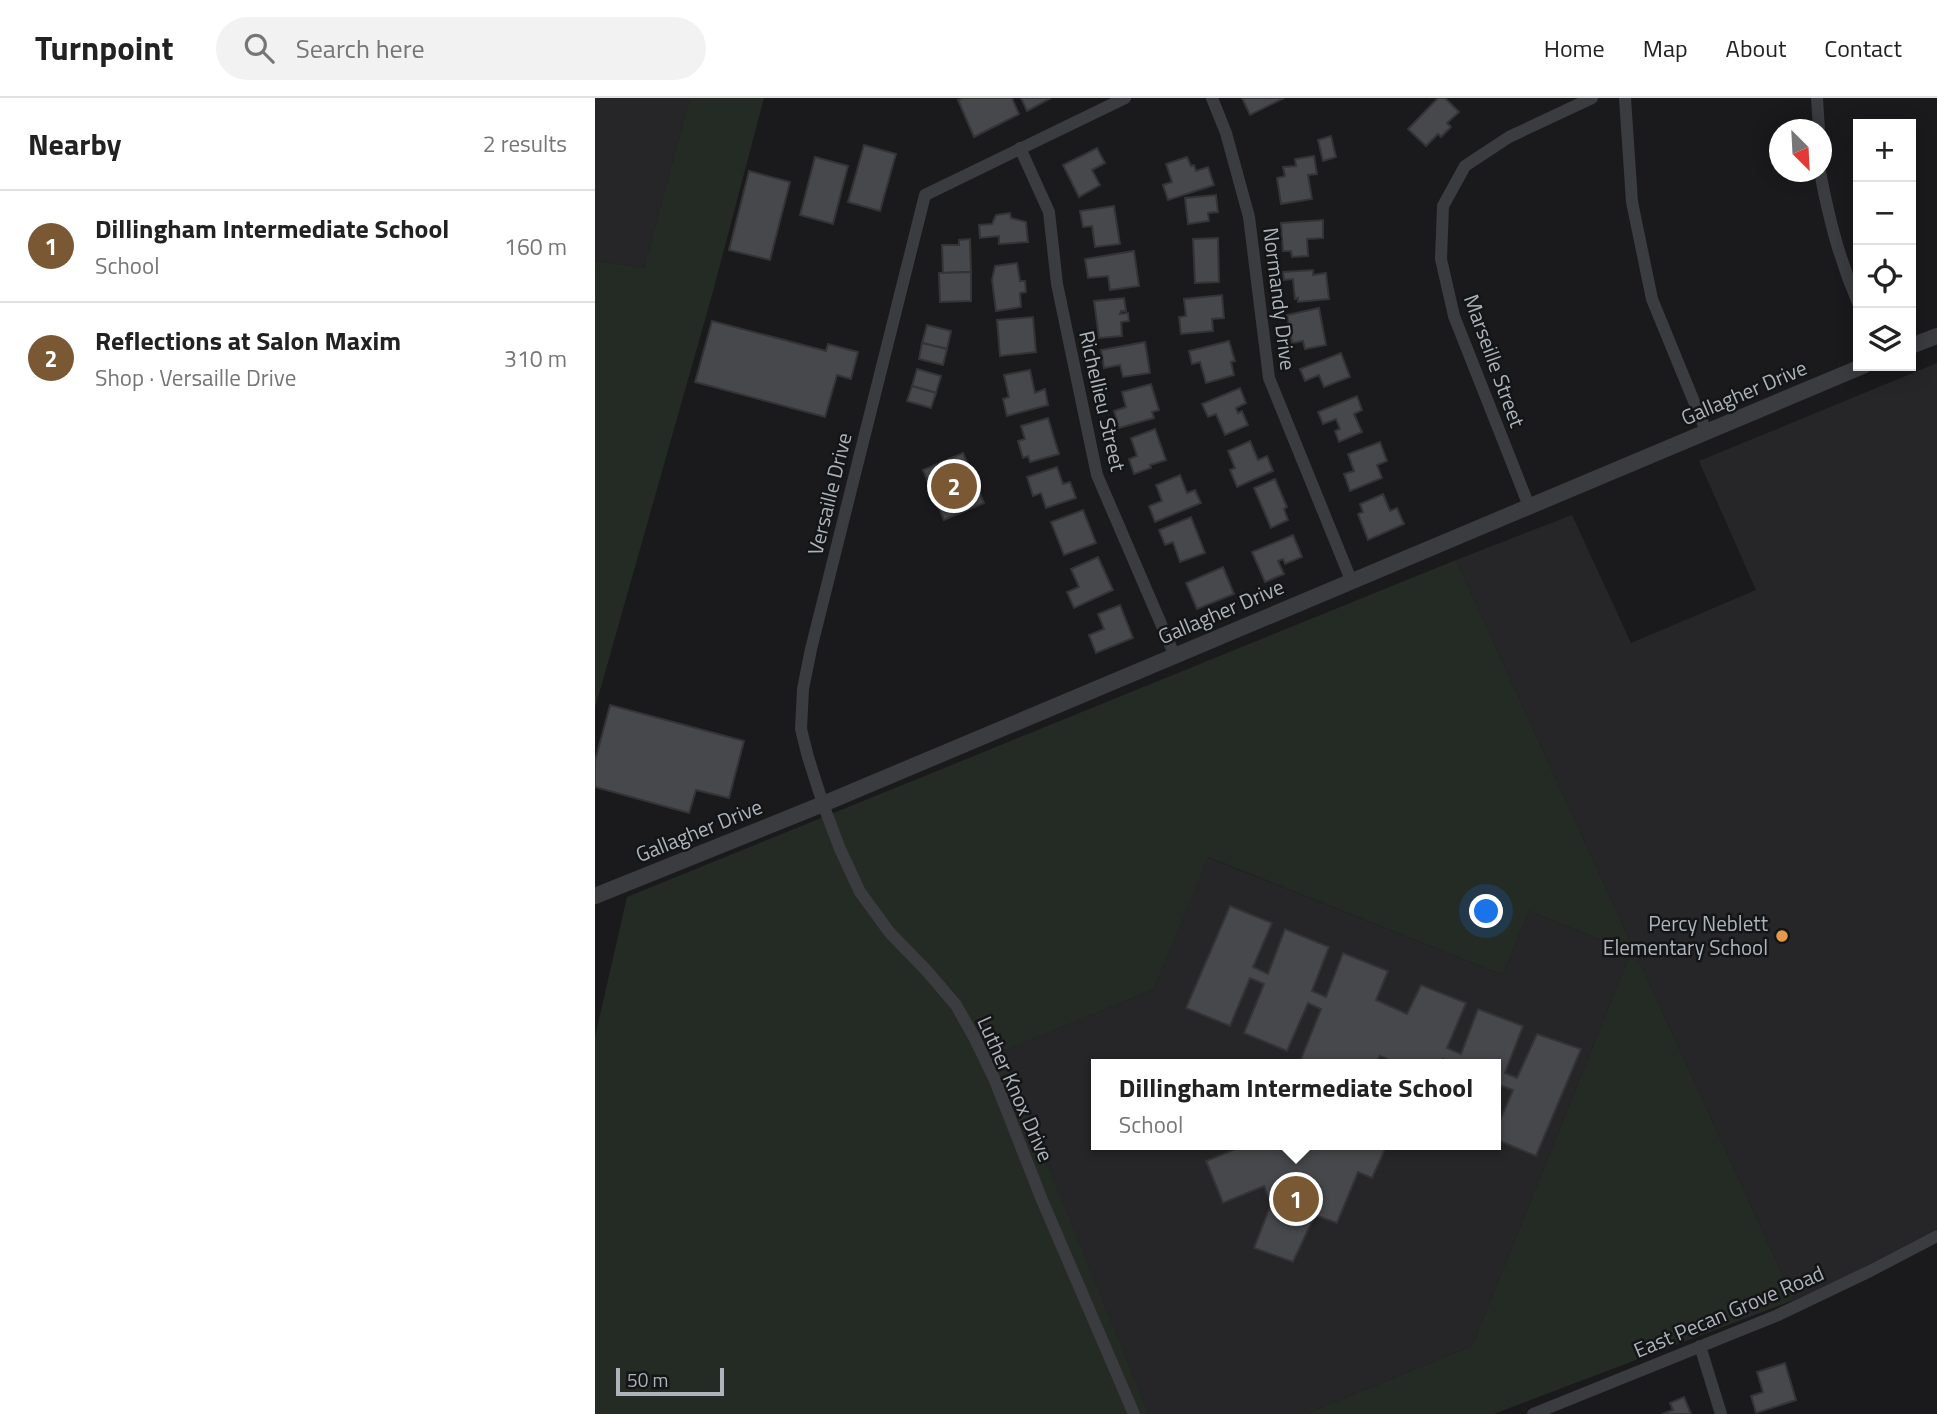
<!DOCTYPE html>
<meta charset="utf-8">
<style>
:root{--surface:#fff;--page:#f2f2f2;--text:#222;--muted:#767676;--line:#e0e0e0;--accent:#7a5833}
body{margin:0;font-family:"Titillium Web",sans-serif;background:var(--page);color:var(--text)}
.controls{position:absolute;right:21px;top:21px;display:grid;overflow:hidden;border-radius:0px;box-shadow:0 4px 18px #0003}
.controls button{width:63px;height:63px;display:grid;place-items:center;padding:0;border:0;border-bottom:2px solid var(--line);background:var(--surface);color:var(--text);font:35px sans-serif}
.compass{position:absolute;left:1174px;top:21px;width:63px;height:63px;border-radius:50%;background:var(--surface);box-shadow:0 4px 18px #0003;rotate:156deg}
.scale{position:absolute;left:21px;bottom:18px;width:108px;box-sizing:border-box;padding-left:7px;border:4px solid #adb3ba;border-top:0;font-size:19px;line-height:24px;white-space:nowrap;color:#adb3ba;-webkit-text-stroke:5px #141517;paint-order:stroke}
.you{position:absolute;left:892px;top:814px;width:24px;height:24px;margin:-18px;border:5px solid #fff;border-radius:50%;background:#1a73e8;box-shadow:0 0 0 10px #1a73e833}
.badge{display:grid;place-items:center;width:46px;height:46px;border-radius:50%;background:var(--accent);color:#fff;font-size:23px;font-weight:700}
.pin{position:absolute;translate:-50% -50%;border:4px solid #fff;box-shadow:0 2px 7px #0006}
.popup{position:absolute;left:496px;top:961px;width:410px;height:91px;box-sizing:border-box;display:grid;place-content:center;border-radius:0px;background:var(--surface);filter:drop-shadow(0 2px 5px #0005);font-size:23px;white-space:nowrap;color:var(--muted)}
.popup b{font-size:26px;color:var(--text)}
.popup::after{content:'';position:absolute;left:50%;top:100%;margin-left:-14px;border:14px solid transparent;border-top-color:var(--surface)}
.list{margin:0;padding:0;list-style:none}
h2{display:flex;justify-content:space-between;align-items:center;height:91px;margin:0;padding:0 28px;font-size:30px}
h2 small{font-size:23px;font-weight:400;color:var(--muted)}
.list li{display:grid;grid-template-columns:46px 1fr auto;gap:21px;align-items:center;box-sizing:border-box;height:112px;padding:0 28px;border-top:2px solid var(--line)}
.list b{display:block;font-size:26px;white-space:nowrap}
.list p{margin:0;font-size:23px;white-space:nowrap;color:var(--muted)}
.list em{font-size:23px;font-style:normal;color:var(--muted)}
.icon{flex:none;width:38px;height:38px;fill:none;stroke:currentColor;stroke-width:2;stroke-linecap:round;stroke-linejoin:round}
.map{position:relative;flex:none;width:1342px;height:1316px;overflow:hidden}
header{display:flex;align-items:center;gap:42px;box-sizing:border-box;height:98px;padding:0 35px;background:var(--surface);border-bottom:2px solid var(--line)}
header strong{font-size:33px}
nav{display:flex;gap:38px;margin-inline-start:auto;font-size:24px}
.search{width:490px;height:63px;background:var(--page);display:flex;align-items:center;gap:18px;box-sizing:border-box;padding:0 24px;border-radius:38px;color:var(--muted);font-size:26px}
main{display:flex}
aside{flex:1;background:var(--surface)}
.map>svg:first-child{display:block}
.built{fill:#262628;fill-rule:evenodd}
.green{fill:#242b24}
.building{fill:#47484b;stroke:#343437;stroke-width:2}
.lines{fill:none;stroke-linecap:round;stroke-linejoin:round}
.minor{stroke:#3b3c40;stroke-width:12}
.tertiary{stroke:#3b3c40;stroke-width:16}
.poi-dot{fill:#e59a48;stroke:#141517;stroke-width:2.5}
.labels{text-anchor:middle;stroke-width:5;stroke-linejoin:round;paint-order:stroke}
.street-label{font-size:21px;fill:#adb3ba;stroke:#141517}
.poi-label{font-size:21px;fill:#adb3ba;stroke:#141517;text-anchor:end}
</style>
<header>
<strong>Turnpoint</strong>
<div class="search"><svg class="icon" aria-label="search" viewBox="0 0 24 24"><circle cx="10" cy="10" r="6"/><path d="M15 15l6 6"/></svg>Search here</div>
<nav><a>Home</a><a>Map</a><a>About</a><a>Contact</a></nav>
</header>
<main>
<aside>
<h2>Nearby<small>2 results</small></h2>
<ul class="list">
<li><span class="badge">1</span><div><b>Dillingham Intermediate School</b><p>School</p></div><em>160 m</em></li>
<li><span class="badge">2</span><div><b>Reflections at Salon Maxim</b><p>Shop · Versaille Drive</p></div><em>310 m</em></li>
</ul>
</aside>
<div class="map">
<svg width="1342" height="1316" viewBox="0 0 1342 1316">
<rect width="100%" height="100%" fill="#1a1a1c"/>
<g class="built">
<path d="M0 0H95L49 170 0 163Z"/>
<path d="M1342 265V1131L1256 1176 1199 1202 861 462 977 417 1036 545 1161 492 1104 363Z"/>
<path d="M612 759 908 877 934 813 1036 854 877 1248 710 1316H554L405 954 559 891ZM502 966H900V1047H502Z"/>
</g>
<g class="green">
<path d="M95 0H169L117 197 0 610V163L49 170Z"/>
<path d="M861 462 1199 1202 899 1316H710L877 1248 1036 854 934 813 908 877 613 759 559 891 406 954 554 1316H0V939L32 799Z"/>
</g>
<g class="building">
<path d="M368 0H417L424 16 379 39 363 2Z"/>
<path d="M426 0H456L432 13Z"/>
<path d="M647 0H689L655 17Z"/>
<path d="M843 0H850L864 14 852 25 856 29 846 39 843 36 831 48 813 31Z"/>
<path d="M736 38 741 59 728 63 723 42Z"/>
<path d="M269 47 301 56 285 113 253 104Z"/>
<path d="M502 50 510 65 497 72 505 87 484 99 468 67Z"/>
<path d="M719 58 722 76 713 77 717 101 686 106 682 80 690 78 688 69 701 68 700 61Z"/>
<path d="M220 59 253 68 238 126 205 117Z"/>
<path d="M592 59 596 68 599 67 601 73 613 69 619 87 573 102 568 87 577 84 571 66Z"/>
<path d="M154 73 195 84 175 162 134 152Z"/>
<path d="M621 97 623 114 613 115 614 123 593 126 590 100Z"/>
<path d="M519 108 525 146 500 149 497 128 488 129 485 113Z"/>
<path d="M415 115 416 120 431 124 433 144 404 146V138L385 140 384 127 397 126 401 117Z"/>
<path d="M728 122V140L712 141 713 158 697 159 696 153H688L686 125Z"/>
<path d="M623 140 624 184 600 185 598 141Z"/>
<path d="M375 141 376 174 348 175 347 147H364V142Z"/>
<path d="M539 153 544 188 515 192 513 178 493 180 490 161Z"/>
<path d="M422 165 425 183H430L431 194 425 195 426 209 401 213 397 182 400 168Z"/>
<path d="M718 172V177L731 175 734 201 703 204V200L700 201 698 181 689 182 688 174Z"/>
<path d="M376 174V203L345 204 344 175Z"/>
<path d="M627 197 629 220 617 221 618 233 586 236 584 219 591 218 589 201Z"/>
<path d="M529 200 531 213H526L525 216 533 215 534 223 526 224 527 238 504 240 499 203Z"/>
<path d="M724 210 731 247 710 251 708 243 697 245 692 217Z"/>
<path d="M438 219 441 254 405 258 402 222Z"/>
<path d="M117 223 231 253 233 246 263 254 256 281 242 277 230 319 100 284Z"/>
<path d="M332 227 356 233 352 251 327 245Z"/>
<path d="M634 243 640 263 636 264 639 277 611 285 605 264 597 266 594 253Z"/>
<path d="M550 244 555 275 528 279 525 267 509 270 506 252Z"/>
<path d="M327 245 352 251 348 267 324 261Z"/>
<path d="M746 255 755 279 729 289 724 277 710 283 705 271Z"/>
<path d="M322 271 346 278 341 295 317 288Z"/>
<path d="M435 272 440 295 450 291 453 307 412 318 408 301 414 299 409 277Z"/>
<path d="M556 286 564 312 557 314 559 320 524 330 519 313 531 309 527 294Z"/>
<path d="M317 288 341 295 336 310 312 303Z"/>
<path d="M645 290 651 305 641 310 643 315 647 313 653 327 630 337 621 316 613 319 607 306Z"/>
<path d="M762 298 767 312 759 316 767 334 744 344 740 333 745 331 741 321 728 326 723 314Z"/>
<path d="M453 320 464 356 435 364 433 358 428 360 423 343 430 341 426 328Z"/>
<path d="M560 331 571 362 555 367 556 370 539 376 534 361 542 358 536 340Z"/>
<path d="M655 343 663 362 672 358 678 373 642 389 635 372 640 370 633 353Z"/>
<path d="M785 344 792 363 782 367 787 380 755 393 749 376 759 373 753 356Z"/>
<path d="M368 355 389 405 349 422 328 372Z"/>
<path d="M462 369 468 386 475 384 481 400 451 410 446 395 438 398 432 379Z"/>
<path d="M585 377 592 395 600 392 606 405 560 424 554 408 567 403 561 387Z"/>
<path d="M680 381 692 409 689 411 693 422 676 430 659 390Z"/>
<path d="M788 396 795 413 802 410 809 426 773 442 763 416 768 414 765 406Z"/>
<path d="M488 412 501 445 469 457 456 424Z"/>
<path d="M596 419 610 455 585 464 578 444 570 447 564 432Z"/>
<path d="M698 437 707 459 690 466 688 461 683 463 689 476 670 484 657 454Z"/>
<path d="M503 459 518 492 479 510 472 494 484 489 476 471Z"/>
<path d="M628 469 639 496 602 511 591 485Z"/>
<path d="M525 507 538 540 501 555 494 537 509 531 503 516Z"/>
<path d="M15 607 149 643 134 700 101 692 94 715 0 689V663Z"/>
<path d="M635 808 677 825 658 869 673 876 690 831 734 849 717 893 731 899 748 855 793 873 781 902 812 916 826 887 871 905 852 950 866 956 883 911 928 928 910 975 922 980 942 936 986 951 941 1058 900 1041V1034L918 992 904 987 900 994V966H859L848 961 845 966H804L785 958 781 966H704L726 911 713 905 692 953 649 935 669 886 655 880 635 928 591 910Z"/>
<path d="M650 1047H792L777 1080 763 1074 742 1125 720 1117 698 1164 659 1150 676 1106 669 1088 628 1105 611 1063Z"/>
<path d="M1190 1265 1201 1302 1161 1315 1156 1298 1168 1294 1162 1274Z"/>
<path d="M1089 1299 1096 1316H1067L1078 1312 1075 1305Z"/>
</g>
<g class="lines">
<g class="minor">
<path d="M530 0 330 97 216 551 208 591 206 631 213 659 228 706 245 751 265 794 295 835 331 872 361 907 379 939 399 980 447 1102 539 1316"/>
<path d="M617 0 631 35 654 119 674 280 756 482"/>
<path d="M1030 0 1037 104 1057 201 1111 333"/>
<path d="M1222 0 1224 32"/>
<path d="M425 50 454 114 462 186 502 377 579 556"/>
<path d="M1225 74C1234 121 1244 160 1263 205"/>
<path d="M934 408 859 218 846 161 848 108 870 68 914 39 997 0"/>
<path d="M1105 1248 1126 1316"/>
<path d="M938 1316 1183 1217 1275 1173 1342 1138"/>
</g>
<g class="tertiary">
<path d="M1316 248 1342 238"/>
<path d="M0 798 228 706 1268 268"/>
</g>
</g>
<circle class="poi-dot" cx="1187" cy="838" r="7"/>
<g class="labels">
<g class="street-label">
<text transform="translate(684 201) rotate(83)" y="7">Normandy Drive</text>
<text transform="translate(899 263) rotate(70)" y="7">Marseille Street</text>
<text transform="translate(1149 295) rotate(-23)" y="7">Gallagher Drive</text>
<text transform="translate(507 303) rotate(77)" y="7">Richellieu Street</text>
<text transform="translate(235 396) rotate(-76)" y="7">Versaille Drive</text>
<text transform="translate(626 514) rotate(-23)" y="7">Gallagher Drive</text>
<text transform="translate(104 733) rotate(-22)" y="7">Gallagher Drive</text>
<text transform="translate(420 991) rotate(66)" y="7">Luther Knox Drive</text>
<text transform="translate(1134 1214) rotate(-23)" y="7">East Pecan Grove Road</text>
</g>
<g class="poi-label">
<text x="1173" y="833">Percy Neblett<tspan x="1173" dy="24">Elementary School</tspan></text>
</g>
</g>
</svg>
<div class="controls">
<button>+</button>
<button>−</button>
<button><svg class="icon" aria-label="locate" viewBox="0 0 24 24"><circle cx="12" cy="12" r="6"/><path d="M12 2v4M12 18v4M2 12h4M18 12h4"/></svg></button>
<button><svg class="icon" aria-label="layers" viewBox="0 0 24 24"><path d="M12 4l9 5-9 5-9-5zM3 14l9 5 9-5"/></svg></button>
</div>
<svg class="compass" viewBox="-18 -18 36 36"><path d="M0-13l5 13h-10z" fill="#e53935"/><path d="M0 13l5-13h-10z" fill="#767676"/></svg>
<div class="scale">50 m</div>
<div class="you"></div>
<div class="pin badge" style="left:701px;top:1101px">1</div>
<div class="popup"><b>Dillingham Intermediate School</b>School</div>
<div class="pin badge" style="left:359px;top:388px">2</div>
</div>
</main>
